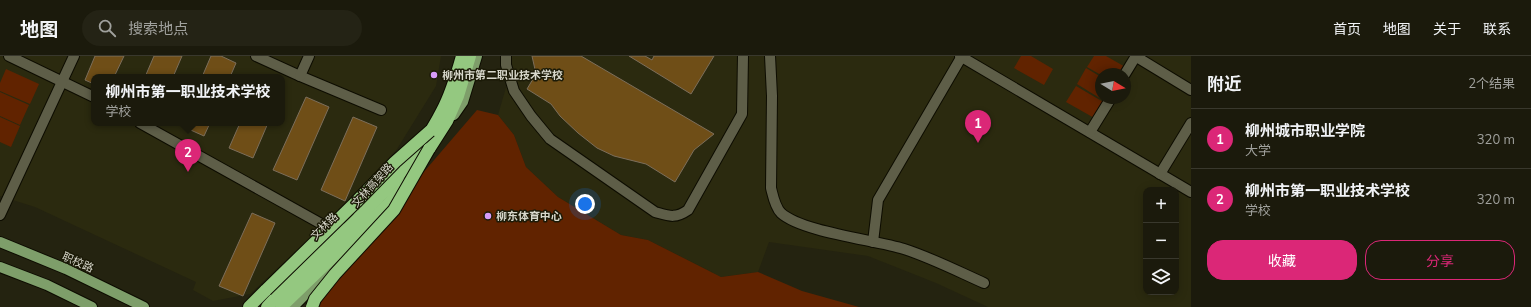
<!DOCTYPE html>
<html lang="zh">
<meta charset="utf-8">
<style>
:root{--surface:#1b1a0c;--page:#242315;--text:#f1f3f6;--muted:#a0a19d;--line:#39382d;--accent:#db2777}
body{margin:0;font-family:Mulish,"Noto Sans SC",sans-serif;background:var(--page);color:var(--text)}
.controls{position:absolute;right:12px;bottom:12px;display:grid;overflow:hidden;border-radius:8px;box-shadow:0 2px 10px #0003}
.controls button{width:36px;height:36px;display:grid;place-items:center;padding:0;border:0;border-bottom:1px solid var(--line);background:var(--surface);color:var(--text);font:20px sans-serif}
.compass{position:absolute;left:1095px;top:12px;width:36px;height:36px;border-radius:50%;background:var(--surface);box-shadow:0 2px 10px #0003;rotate:100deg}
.you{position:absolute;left:585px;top:148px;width:14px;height:14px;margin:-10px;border:3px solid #fff;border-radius:50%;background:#1a73e8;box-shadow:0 0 0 6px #1a73e833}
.badge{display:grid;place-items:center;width:26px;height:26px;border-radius:50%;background:var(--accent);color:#fff;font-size:13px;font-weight:700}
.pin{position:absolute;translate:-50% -33px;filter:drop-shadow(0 1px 2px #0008)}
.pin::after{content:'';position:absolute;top:21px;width:14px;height:12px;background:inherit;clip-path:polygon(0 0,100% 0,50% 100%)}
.popup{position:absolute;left:91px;top:18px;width:194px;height:52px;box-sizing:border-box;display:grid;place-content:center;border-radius:8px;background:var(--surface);filter:drop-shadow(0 1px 3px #0005);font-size:13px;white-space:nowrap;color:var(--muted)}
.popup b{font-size:15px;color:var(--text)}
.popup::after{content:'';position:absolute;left:50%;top:100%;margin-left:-8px;border:8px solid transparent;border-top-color:var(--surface)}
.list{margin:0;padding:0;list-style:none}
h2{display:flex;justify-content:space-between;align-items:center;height:52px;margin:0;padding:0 16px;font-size:17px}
h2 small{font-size:13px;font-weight:400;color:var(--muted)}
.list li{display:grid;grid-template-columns:26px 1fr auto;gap:12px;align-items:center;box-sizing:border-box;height:60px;padding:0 16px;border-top:1px solid var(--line)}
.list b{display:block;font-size:15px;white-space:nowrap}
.list p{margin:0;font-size:13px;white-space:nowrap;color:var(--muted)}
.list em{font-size:13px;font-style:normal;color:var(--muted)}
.actions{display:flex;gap:8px;padding:12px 16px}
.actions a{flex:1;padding:9px 0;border:1px solid var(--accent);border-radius:16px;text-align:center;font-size:14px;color:var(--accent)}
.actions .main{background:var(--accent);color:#fff}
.icon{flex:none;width:22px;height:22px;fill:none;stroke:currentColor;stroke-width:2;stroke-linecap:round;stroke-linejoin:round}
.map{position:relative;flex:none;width:1191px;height:251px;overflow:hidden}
header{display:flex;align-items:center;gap:24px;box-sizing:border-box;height:56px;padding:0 20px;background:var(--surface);border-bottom:1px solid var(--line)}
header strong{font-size:19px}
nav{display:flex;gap:22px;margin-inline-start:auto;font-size:14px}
.search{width:280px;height:36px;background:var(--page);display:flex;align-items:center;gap:10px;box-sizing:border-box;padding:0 14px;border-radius:22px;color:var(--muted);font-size:15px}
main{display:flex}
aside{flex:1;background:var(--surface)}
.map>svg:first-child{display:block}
.built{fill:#2b2a0f;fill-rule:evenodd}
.green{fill:#612300}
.building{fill:#6f4e17;stroke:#7c6e5b}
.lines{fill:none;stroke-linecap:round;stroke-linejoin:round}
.minor-casing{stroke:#0d0c00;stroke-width:12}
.major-casing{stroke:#0d0c00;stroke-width:12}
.highway-casing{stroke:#0d0c00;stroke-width:14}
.minor{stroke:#5e5e48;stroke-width:10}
.major{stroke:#7e9e6a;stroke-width:10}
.highway{stroke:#94c880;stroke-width:12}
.highway-bridge-casing{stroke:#0d0c00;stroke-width:14;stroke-linecap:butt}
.highway-bridge{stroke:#94c880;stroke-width:12}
.poi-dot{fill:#d79bf9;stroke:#1b1a07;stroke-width:1.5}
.labels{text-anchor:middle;stroke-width:3;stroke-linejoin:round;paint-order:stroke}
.poi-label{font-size:11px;font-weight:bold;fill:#d8d8cc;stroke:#1b1a07;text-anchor:start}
.street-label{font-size:11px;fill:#d8d8cc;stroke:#1b1a07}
</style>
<header>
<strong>地图</strong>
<div class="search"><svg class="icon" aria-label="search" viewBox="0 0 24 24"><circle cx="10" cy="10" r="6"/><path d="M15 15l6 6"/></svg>搜索地点</div>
<nav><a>首页</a><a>地图</a><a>关于</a><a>联系</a></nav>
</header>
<main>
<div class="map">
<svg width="1191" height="251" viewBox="0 0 1191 251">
<rect width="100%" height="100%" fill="#242310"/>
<g class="built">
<path d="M0 0H441L436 30 397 93 344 150 250 238 213 245 193 234 196 226 35 151 0 140ZM94 21H282V67H94Z"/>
<path d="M511 0H1191V251H988L936 227 868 200 769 186 758 216 721 221 648 184 621 179 558 141 526 111 514 79 498 59 507 28ZM1101 18H1125V42H1101ZM1146 134H1176V236H1146Z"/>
</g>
<g class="green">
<path d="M1021 0H1031L1053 13 1044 29 1014 12Z"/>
<path d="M1094 0H1106L1127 12 1123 18 1101 19 1087 11Z"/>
<path d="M1086 12 1101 21V42H1109L1106 46 1077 28Z"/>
<path d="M6 13 39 28 30 48 0 35V27Z"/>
<path d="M1076 30 1105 47 1096 63 1066 46Z"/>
<path d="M0 36 29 49 20 69 0 60Z"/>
<path d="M477 54 498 59 514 79 526 111 558 141 621 179 648 184 721 221 758 216 802 235 859 251H308Z"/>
<path d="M0 61 20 70 11 91 0 86Z"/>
</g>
<g class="building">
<path d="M95 0H124L114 21H94V28L85 24Z"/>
<path d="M154 0H182L173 21H145Z"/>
<path d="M211 0H221L236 7 230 21H202Z"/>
<path d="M532 0H581L714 78 694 94 675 126 646 108 614 100 597 92 578 77 560 60 551 48 527 33 536 18Z"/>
<path d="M629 0H645L652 4 654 0H714L691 38Z"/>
<path d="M306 41 329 51 297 124 273 114Z"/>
<path d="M353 61 377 71 345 145 321 134Z"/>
<path d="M175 67H210L204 80Z"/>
<path d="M240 67H268L253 102 229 92Z"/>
<path d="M252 157 275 167 243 240 219 230Z"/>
</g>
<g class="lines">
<defs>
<g id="minor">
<path d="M9 0 94 41"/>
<path d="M256 0 300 20 381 54"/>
<path d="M506 0V9L514 35 531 60 550 83 655 156C669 160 675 163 688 154L742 58 743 0"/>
<path d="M770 0 772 40 771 132C773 140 775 151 781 157 802 176 875 184 904 193 932 202 957 215 984 227"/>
<path d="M960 0 1191 136"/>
<path d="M1135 0 1191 34"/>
<path d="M1125 18 1136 0"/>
<path d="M300 20 309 0"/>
<path d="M140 67 334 175"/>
<path d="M1090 76 1111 42"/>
<path d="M1160 118 1191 67"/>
<path d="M0 159 74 0"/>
<path d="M873 186 878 144 962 0"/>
</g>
<g id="major">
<path d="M454 59 463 46 477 0"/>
<path d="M356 154 377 131"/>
<path d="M0 186 66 213 144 251"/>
<path d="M307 204 340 170"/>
<path d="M0 211 47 229 92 251"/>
<path d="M293 251 353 190"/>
</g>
<g id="highway">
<path d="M424 101 447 65 458 40 470 0"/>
<path d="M249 251 266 234"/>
<path d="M267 251C327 187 402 134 442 55 451 38 457 18 462 0"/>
<path d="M281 251 388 148 407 127"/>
</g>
</defs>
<use href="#minor" class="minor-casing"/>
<use href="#major" class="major-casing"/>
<use href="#highway" class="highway-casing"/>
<use href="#minor" class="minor"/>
<use href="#major" class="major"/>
<use href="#highway" class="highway"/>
<defs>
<g id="highway-bridge">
<path d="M266 234 356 146 395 106 430 75"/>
<path d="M312 251 315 243 335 218 394 154 429 93"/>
</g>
</defs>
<use href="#highway-bridge" class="highway-bridge-casing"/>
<use href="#highway-bridge" class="highway-bridge"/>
</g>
<g class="poi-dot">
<circle cx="434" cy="19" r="4"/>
<circle cx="488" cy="160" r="4"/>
</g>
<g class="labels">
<g class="poi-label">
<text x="442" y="23">柳州市第二职业技术学校</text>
<text x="496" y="164">柳东体育中心</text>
</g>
<g class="street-label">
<text transform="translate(372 129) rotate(-48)" y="4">文林高架路</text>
<text transform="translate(324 170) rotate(-45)" y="4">文林路</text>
<text transform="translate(78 206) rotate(24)" y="4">职校路</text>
</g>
</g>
</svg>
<div class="controls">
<button>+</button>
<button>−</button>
<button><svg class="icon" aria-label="layers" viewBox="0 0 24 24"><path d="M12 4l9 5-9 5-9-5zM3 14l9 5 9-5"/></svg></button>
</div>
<svg class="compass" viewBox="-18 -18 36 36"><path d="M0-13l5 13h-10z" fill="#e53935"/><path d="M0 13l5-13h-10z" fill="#a0a19d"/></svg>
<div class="you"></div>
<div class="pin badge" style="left:978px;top:87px">1</div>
<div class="pin badge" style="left:188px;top:116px">2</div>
<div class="popup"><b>柳州市第一职业技术学校</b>学校</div>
</div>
<aside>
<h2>附近<small>2个结果</small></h2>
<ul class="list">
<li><span class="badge">1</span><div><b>柳州城市职业学院</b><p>大学</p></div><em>320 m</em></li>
<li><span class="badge">2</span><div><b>柳州市第一职业技术学校</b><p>学校</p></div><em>320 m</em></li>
</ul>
<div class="actions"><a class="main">收藏</a><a>分享</a></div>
</aside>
</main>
